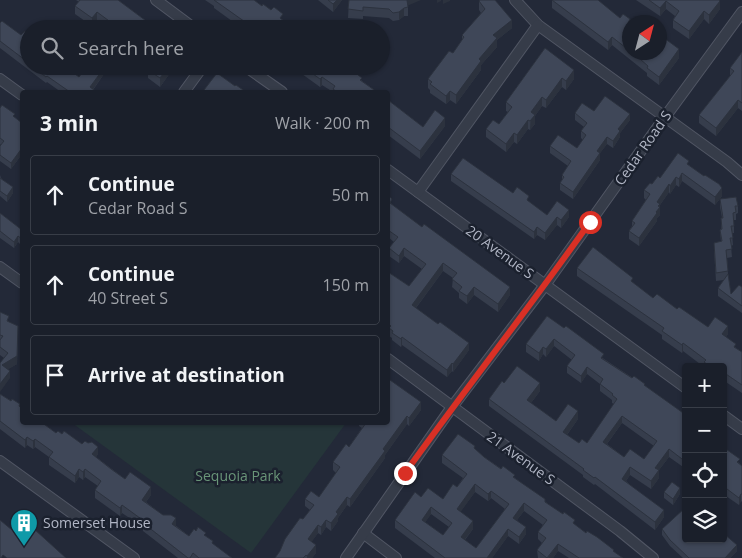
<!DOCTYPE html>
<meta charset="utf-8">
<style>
:root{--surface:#1a1f2a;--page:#232732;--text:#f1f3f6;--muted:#9fa2a8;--line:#383d47}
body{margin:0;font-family:"Open Sans",sans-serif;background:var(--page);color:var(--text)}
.controls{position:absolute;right:15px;bottom:15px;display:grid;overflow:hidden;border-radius:5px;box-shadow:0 1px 4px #0004}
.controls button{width:45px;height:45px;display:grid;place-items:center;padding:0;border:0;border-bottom:1px solid var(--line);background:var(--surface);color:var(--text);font:25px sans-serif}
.compass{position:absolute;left:622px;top:15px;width:45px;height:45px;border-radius:50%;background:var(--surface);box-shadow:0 1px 4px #0004;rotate:36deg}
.stop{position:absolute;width:15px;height:15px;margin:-11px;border:4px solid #d93025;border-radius:50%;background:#fff}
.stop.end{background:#d93025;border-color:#fff;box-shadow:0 1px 5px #0008}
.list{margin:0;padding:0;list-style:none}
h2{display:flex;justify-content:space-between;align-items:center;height:65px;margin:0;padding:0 20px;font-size:21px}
h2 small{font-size:16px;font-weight:400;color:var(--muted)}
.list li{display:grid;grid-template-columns:32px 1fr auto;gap:15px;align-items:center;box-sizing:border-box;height:80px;margin:0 10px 10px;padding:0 10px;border:1px solid var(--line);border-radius:5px}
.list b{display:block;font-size:19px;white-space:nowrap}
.list p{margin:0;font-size:16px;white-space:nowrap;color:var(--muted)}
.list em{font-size:16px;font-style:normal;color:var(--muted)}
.icon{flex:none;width:28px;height:28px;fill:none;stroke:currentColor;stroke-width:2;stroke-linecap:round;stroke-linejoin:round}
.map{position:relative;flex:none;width:742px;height:558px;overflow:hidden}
.search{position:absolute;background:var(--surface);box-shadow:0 1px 4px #0004;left:20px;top:20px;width:370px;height:55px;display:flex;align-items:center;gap:12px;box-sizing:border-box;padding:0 18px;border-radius:28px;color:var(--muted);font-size:19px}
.panel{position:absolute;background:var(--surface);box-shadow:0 1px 4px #0004;left:20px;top:90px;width:370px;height:335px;border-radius:5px}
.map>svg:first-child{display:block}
.green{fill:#253539}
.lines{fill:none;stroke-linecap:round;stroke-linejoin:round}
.minor-casing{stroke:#515664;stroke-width:12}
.minor{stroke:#363c49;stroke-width:10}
.wall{fill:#363d4c;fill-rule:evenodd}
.shaded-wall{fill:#2c323e}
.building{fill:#3f4758;stroke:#2c323e;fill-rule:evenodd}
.route{stroke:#d93025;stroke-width:6}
.labels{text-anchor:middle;stroke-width:5;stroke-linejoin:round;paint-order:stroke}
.street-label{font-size:14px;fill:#b1b6c5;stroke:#1b212e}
.park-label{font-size:14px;fill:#699578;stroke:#1b212e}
.poi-label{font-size:14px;fill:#b1b6c5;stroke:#1b212e;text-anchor:start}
</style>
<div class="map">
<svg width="742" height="558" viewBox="0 0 742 558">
<rect width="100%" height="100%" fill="#232938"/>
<path class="green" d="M72 423H346L251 553Z"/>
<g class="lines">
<defs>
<g id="minor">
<path d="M156 0 195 29"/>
<path d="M515 0 538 25 727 162 742 175"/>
<path d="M245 66 282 92"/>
<path d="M0 79 22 95"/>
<path d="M184 92 203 66"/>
<path d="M388 170 686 388"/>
<path d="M418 192 538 25"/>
<path d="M0 267 22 283"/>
<path d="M388 359 620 531 653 558"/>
<path d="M723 415 742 429"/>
<path d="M0 461 134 558"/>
<path d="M363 533 396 558"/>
<path d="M346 558 452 407 545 285 665 117 742 12"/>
</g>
</defs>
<use href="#minor" class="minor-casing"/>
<use href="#minor" class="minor"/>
</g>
<g class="wall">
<path d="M76 0H118L157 29H108L97 20 92 26 75 14V6L79 2Z"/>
<path d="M205 0H254L294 29H243L214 8V6Z"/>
<path d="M318 0H342L333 12Z"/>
<path d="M349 0 408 5V16H404L399 20 393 21 389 18 363 16V19L348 18Z"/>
<path d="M552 0 620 18 630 22V52H660V26L663 38 679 58 659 85 647 76V73L612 45 608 50 552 8Z"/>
<path d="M636 0H719L720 9 709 24 704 19 689 39 673 28V20L675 16 666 9 660 16Z"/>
<path d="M479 1 512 28 497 40V47L481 65V70L456 104 450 100 446 104 430 93V90L428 88V79L453 53 462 41V35L481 13 479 10Z"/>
<path d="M0 23 21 35 29 34V66H64L79 77 104 74 93 90 97 92H61L47 82 46 83 0 48Z"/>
<path d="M545 48 574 79 566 90 562 87 546 108 542 106 535 116V124L530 130 528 129 517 144 514 142 506 152 486 137V129L499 124 508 112 506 111V102Z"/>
<path d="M742 52V111L738 108 716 136 699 123V115L730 76V68Z"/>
<path d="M147 66H175L160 87 148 78V71L147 70Z"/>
<path d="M291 66H354L356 73 362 81 377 92H333L322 85 320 87Z"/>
<path d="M388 100 423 127 445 126 420 159 388 135Z"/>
<path d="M0 108 22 123V154L11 169 0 161V146L1 145 0 144Z"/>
<path d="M594 111 630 120 620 133V137L613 148 607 144 600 153V160L573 199 560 190V183L562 180V175L568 166 550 153V146L577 148 583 140 581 138V131L584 127 575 120V113Z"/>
<path d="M689 165 722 196 715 205 682 181 679 187 676 185 670 194 669 192 660 205V215L657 218V221L639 246 629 239V231L632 226V221L646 200 644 198V190L660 178Z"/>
<path d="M451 174 529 202 547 215 569 217 561 228 557 225 545 240 537 235 534 239 451 181Z"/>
<path d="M0 175 1 178 13 193 7 202 0 196Z"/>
<path d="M388 195 392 205 510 295 498 312 474 295 467 304 459 298V293L452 287 453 278 443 271 416 308 469 350 453 372 452 371 447 377 402 345 401 347 392 340V338L389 336V332L388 331V272L409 286 422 269 404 256 399 263 389 256V248L394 242 388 237Z"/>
<path d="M720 199 738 206V213L736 214V220H734V233H732L733 245 731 246 732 257 727 258 728 274 731 294 742 287V313L718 296V288L724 280 716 281 714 250V243L721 242 720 230 721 229V218H722L720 207Z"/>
<path d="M0 213 22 230V246L18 242 14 248 0 238Z"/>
<path d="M577 268 633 283 653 298 677 309 708 327 728 334 726 337 736 348 742 352V393L723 380V367H704L683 351 682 353 662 339V335L577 276Z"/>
<path d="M0 312 9 322 18 333 17 364 8 369 10 378 4 358 0 355Z"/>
<path d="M547 316 604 359 645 386 686 415V469L669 457 659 470V478L651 489 630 475 626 481 664 517 655 530 595 484 594 485 583 477V475L489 406V399L504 383 540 391 531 403 545 413 556 421 578 419 567 435 579 443H587L614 404 612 403V400L600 391V384L587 374 581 383 567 373V366L572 360 554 346 546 357 543 354 539 361 526 352V344ZM622 423 654 446 644 459 624 457 607 444Z"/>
<path d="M388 383 421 410 409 426 407 424 385 455V458L350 507 347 505 338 518V521L331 531 326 527 321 535 318 533 311 542 316 553 312 558H275L310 510 305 506V499L319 497 336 473 333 470V462L349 447 362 428 359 426V422H388Z"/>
<path d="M0 394 20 406 56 433 62 434 82 444 98 454 96 457 125 479 151 495 146 502 189 536H206L213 544 232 558H178L143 531V527L122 513 120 516 95 498V490L98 486 85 477 83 480 79 477 75 483 49 465V457L35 447 33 449 27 445 25 448 0 429Z"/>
<path d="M723 447 742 466V502L741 501 739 505 723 494Z"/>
<path d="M475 449 484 457 515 478 575 525 623 558H569L558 551 553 558H538L537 550 542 543 538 539V532L543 525 524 511 517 520 526 534 519 544 508 536 492 558H435L395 528V520L421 497 443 499 457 487 463 478 442 463V455ZM475 492 488 501 491 498 505 509 476 548 465 540 473 529 460 512ZM431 514 449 527 443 535 425 522Z"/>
<path d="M664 492 680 494 673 505 664 498Z"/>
<path d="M662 529 686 539 737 551 730 558H683L670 546 662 535Z"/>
</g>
<g class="shaded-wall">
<path d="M337 0H342L333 12V4Z"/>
<path d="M407 0H421L407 6Z"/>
<path d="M437 0H441V1L437 3Z"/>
<path d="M443 0H450V1L443 4Z"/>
<path d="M666 1V9L660 16V8Z"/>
<path d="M720 1V9L709 24V15Z"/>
<path d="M404 8V16L399 20V12Z"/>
<path d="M704 11V19L689 39V31Z"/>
<path d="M97 12V20L92 26V18Z"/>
<path d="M512 20V28L497 40V47L481 65V70L456 104V95L493 35Z"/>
<path d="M664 29V37L660 43V35Z"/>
<path d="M612 37V45L608 50V42Z"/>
<path d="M679 49V58L659 85V77Z"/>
<path d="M169 66H175L160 87V78Z"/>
<path d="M104 68V74L91 92 90 87Z"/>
<path d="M574 70V79L566 90V81Z"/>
<path d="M322 77V85L320 87V79Z"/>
<path d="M562 78V87L546 108V100Z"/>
<path d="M450 91V100L446 104V96Z"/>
<path d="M542 97V106L535 116V124L530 130 531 112Z"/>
<path d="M738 100V108L716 136V128Z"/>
<path d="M630 114V120L620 133V137L613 148V141L618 129Z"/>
<path d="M445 118V126L420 159V151Z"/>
<path d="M528 120V129L517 144V135Z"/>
<path d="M514 133V142L506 152V144Z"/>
<path d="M607 137V144L597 157V151Z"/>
<path d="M22 148V154L11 169V163Z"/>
<path d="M600 153V160L573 199V192Z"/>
<path d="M682 173V181L679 187V179Z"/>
<path d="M676 177V185L670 194V186Z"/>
<path d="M669 184V192L660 205V215L657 218V221L639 246V238L656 212 657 202Z"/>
<path d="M13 187V193L7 202V196Z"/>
<path d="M722 188V196L715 205V197Z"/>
<path d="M569 210V217L561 228V220Z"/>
<path d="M557 217V225L545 240V233Z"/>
<path d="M537 227V235L534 239V232Z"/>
<path d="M18 236V242L14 248V242Z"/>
<path d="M404 248V256L399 263V256Z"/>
<path d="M443 263V271L412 313V305Z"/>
<path d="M474 287V295L467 304V296Z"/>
<path d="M510 287V295L498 312V304Z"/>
<path d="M728 326V334L722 342V334Z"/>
<path d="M18 333 17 364 2 373V365Z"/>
<path d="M402 337V345L401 347V339Z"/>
<path d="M554 339V346L546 357V349Z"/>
<path d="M469 343V350L453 372V364Z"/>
<path d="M683 343V351L682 353V345Z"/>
<path d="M543 347V354L539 361V353Z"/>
<path d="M452 363V371L447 377V370Z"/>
<path d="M587 367V374L581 383V376Z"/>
<path d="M10 371V378L0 392V384Z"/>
<path d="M540 383V391L527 408V400Z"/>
<path d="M421 402V410L409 426V418Z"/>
<path d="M578 411V419L563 440V432Z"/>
<path d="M407 416V424L385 455V458L350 507V499L383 449Z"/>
<path d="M622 416V423L603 449V442Z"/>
<path d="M27 437V445L25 448V440Z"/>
<path d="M35 439V447L33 449V441Z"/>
<path d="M98 447V454L92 462V454Z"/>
<path d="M669 449V457L655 475V468Z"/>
<path d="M630 467V475L622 486V479Z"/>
<path d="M79 469V477L75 483V476Z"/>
<path d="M85 469V477L83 480V472Z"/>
<path d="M659 470V478L651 489V481Z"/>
<path d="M475 484V492L457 517V509Z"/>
<path d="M151 487V495L142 507V500Z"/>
<path d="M680 488V494L673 505V499Z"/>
<path d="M491 491V498L488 501V494Z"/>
<path d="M741 494V501L739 505V498Z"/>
<path d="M347 497V505L338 518V521L331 531V523L336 512Z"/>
<path d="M524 503V511L513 525V518Z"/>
<path d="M122 505V513L120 516V508Z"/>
<path d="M431 507V514L422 527V520Z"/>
<path d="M664 510V517L655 530V522Z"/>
<path d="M176 518V526L172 531V524Z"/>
<path d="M326 520V527L321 535V527Z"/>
<path d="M473 521V529L461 544V537Z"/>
<path d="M318 525V533L308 547V539Z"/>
<path d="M526 527V534L519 544V537Z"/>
<path d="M508 529V536L492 558H487Z"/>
<path d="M558 544V551L553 558H548Z"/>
<path d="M316 545V553L312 558H307V556Z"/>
<path d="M737 545V551L730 558H725Z"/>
</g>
<g class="building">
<path d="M80 0H118L157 29H120L97 12 92 18 75 6Z"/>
<path d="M214 0H254L262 6 263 4 271 10 274 7 283 14 280 18 294 29H250L246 26 248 24Z"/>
<path d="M328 0H337L333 4Z"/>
<path d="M349 0H407L408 7 404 8 399 12 393 13 389 9 363 7V11L348 9Z"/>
<path d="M480 0H495L512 20 493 35 497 38 479 59 481 61 456 95 450 91 446 96 430 84 432 82 428 79 449 51 453 53 464 37 462 35 485 9 479 1Z"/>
<path d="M552 0H598L620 18 623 14 630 19 628 23 630 25 629 27 630 28V51L612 37 608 42Z"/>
<path d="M649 0H719L720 1 709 15 704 11 689 31 673 20 679 11 666 1 660 8Z"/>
<path d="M2 21 21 35 25 31 29 34V63L0 41V23Z"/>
<path d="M660 26 664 29 660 35 679 49 659 77 647 68 648 66 632 52H660Z"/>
<path d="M545 48 574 70 566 81 562 78 546 100 542 97 531 112 535 115 530 121 528 120 517 135 514 133 506 144 486 129 493 120 499 124 512 107 506 102Z"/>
<path d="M742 52V103L738 100 716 128 699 115 734 71 730 68Z"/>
<path d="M32 66H64L79 77 87 66H103L104 68 90 87 97 92H70L47 76 46 77Z"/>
<path d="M151 66H169L160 78 148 70Z"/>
<path d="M302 66H354L356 68 353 71 362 78 360 80 377 92H337L333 89 335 86 322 77 320 79Z"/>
<path d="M217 73 235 86 236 85 246 92H205H206L204 90Z"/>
<path d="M605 96 630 114 618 129 620 131 613 141 607 137 597 151 600 153 573 192 560 183 564 177 562 175 571 161 550 146 558 135 577 148 586 135 581 131 587 123 575 113 582 103 594 111Z"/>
<path d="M388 100 423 127 435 110 445 118 420 151 388 127Z"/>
<path d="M2 105 15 114 13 116 22 123V148L11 163 0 155V146L4 141 0 138V108Z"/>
<path d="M678 153 689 161 687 164 704 176 705 175 719 184 722 188 715 197 682 173 679 179 676 177 670 186 669 184 657 202 660 204 658 206 660 207 656 212 657 213 639 238 629 231 635 223 632 221 650 194 644 190 650 183 652 184 658 176 660 178Z"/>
<path d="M463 158 513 193 517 187 529 196 527 200 547 215 557 201 569 210 561 220 557 217 545 233 537 227 534 232 451 174Z"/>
<path d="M0 178 13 187 7 196 0 191Z"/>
<path d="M388 195 392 199 390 203 422 227 424 224 510 287 498 304 474 287 467 296 459 291 462 287 452 279 457 273 443 263 412 305 438 324 440 322 469 343 453 364 452 363 447 370 402 337 401 339 392 333 393 331 389 328 391 326 388 323V272L409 286 426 264 404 248 399 256 389 248 398 237 388 230Z"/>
<path d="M736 197 738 206H735L736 212 733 213 734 226H731L733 238H730L732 249 726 250 728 271 716 273 714 243 722 241 720 230 722 229 721 218H723L720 199Z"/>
<path d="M0 213 22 230V239L18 236 14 242 0 231Z"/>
<path d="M593 247 633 278 631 281 653 298 657 294 677 309 679 307 708 327 715 317 728 326 722 334 736 344 734 347 742 352V385L723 372V367H711L704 362 706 360 683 343 682 345 662 331 664 328 577 268Z"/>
<path d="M728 274 731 294 739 285 742 287V306L718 288Z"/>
<path d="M0 312 9 316 7 321 18 326 17 356 2 365 10 371 0 384V363L8 353 0 347V340L3 336 0 335Z"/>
<path d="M547 316 564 328 566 326 604 354 601 358 632 378 634 376 645 384 644 385 686 415V462L669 449 655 468 659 470 651 481 630 467 622 479 664 510 655 522 595 477 594 478 583 470 584 469 489 399 502 381 504 383 517 366 540 383 527 400 545 413 556 421 568 404 578 411 563 432 579 443 582 439 587 443 617 399 612 395 613 394 600 384 603 379 587 367 581 376 567 366 575 355 554 339 546 349 543 347 539 353 526 344ZM622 416 657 441 644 459 630 449 624 457 603 442Z"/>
<path d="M390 380 421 402 409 418 407 416 383 449 385 451 350 499 347 497 336 512 338 514 331 523 326 520 321 527 318 525 308 539 316 545 307 556 306 555 303 558H275L280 551 285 539 300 518 303 519 314 505 305 499 311 491 319 497 340 467 333 462 346 444 349 447 366 423 365 422H388V409L389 406 388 405V383Z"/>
<path d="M0 394 11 401 12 399 20 404 19 406 22 408V422H41L56 433 58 431 62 434 64 431 82 444 85 441 88 443 92 442 98 447 92 454 111 469 125 479 130 472 151 487 142 500 163 515H171L176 518 172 524 189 536 194 529 196 531 198 527 206 533 204 535 213 541 212 543 232 558H199L193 553 190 558H188L143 523 144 521 122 505 120 508 95 490 101 481 85 469 83 472 79 469 75 476 49 457 53 452 35 439 33 441 27 437 25 440 0 421Z"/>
<path d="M458 434 475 446 474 448 484 457 501 469 503 466 515 475 513 477 545 499V502L563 514 564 512 575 520 573 523 586 533 587 531 597 537 614 550 613 551 623 558H579L558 544 547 558 537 550 546 538 538 532 547 520 524 503 513 518 526 527 519 537 508 529 487 558H445L395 520 415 492 421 497 428 488 443 499 453 484 457 487 467 474 442 455ZM475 484 488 494 491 491 509 504 476 548 461 537 473 521 457 509ZM431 507 452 523 443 535 422 520Z"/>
<path d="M723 447 740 459 737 462 742 466V494H741L739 498 723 486Z"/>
<path d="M672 482 680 488 673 499 664 492Z"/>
<path d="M686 507V539H700L703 543 706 539H723V533L737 545 725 558H689L670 540 662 529Z"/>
<path d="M23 519 66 558H7L3 555 1 558H0V520L12 530Z"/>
</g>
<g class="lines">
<path class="route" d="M405 473C466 388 530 307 590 222"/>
</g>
<defs>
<symbol id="building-pin" viewBox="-11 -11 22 30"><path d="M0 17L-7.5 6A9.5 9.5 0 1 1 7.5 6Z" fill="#0f9aa8" stroke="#1b212e"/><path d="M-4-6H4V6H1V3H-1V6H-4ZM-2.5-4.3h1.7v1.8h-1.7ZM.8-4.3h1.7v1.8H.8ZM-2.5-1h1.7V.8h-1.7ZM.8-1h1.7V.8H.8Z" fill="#fff"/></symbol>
</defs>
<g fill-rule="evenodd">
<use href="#building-pin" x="8" y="507" width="32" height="43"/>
</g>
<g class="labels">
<g class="street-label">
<text transform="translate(643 148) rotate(-55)" y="5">Cedar Road S</text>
<text transform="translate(500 252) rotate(36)" y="5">20 Avenue S</text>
<text transform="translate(521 458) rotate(36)" y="5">21 Avenue S</text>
</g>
<g class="park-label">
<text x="238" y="481">Sequoia Park</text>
</g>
<g class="poi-label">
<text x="43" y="528">Somerset House</text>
</g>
</g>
</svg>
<div class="controls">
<button>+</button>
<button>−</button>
<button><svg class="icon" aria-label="locate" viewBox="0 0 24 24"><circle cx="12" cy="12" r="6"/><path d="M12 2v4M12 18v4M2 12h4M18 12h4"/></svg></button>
<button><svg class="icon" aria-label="layers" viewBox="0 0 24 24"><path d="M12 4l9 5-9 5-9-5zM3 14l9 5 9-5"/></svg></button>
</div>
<svg class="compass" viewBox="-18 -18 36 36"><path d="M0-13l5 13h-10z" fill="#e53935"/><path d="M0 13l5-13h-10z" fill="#9fa2a8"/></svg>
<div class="stop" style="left:590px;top:222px"></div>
<div class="stop end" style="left:405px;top:473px"></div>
<div class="search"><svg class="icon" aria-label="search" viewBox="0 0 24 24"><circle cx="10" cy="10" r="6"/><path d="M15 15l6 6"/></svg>Search here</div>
<section class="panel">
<h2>3 min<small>Walk · 200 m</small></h2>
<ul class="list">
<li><svg class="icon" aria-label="ahead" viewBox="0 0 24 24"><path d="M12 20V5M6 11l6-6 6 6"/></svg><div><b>Continue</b><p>Cedar Road S</p></div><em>50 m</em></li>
<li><svg class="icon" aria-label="ahead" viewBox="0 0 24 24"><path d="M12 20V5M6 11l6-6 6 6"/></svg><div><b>Continue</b><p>40 Street S</p></div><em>150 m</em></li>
<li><svg class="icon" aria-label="arrive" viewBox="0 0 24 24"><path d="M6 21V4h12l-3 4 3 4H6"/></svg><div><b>Arrive at destination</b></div></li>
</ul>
</section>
</div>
